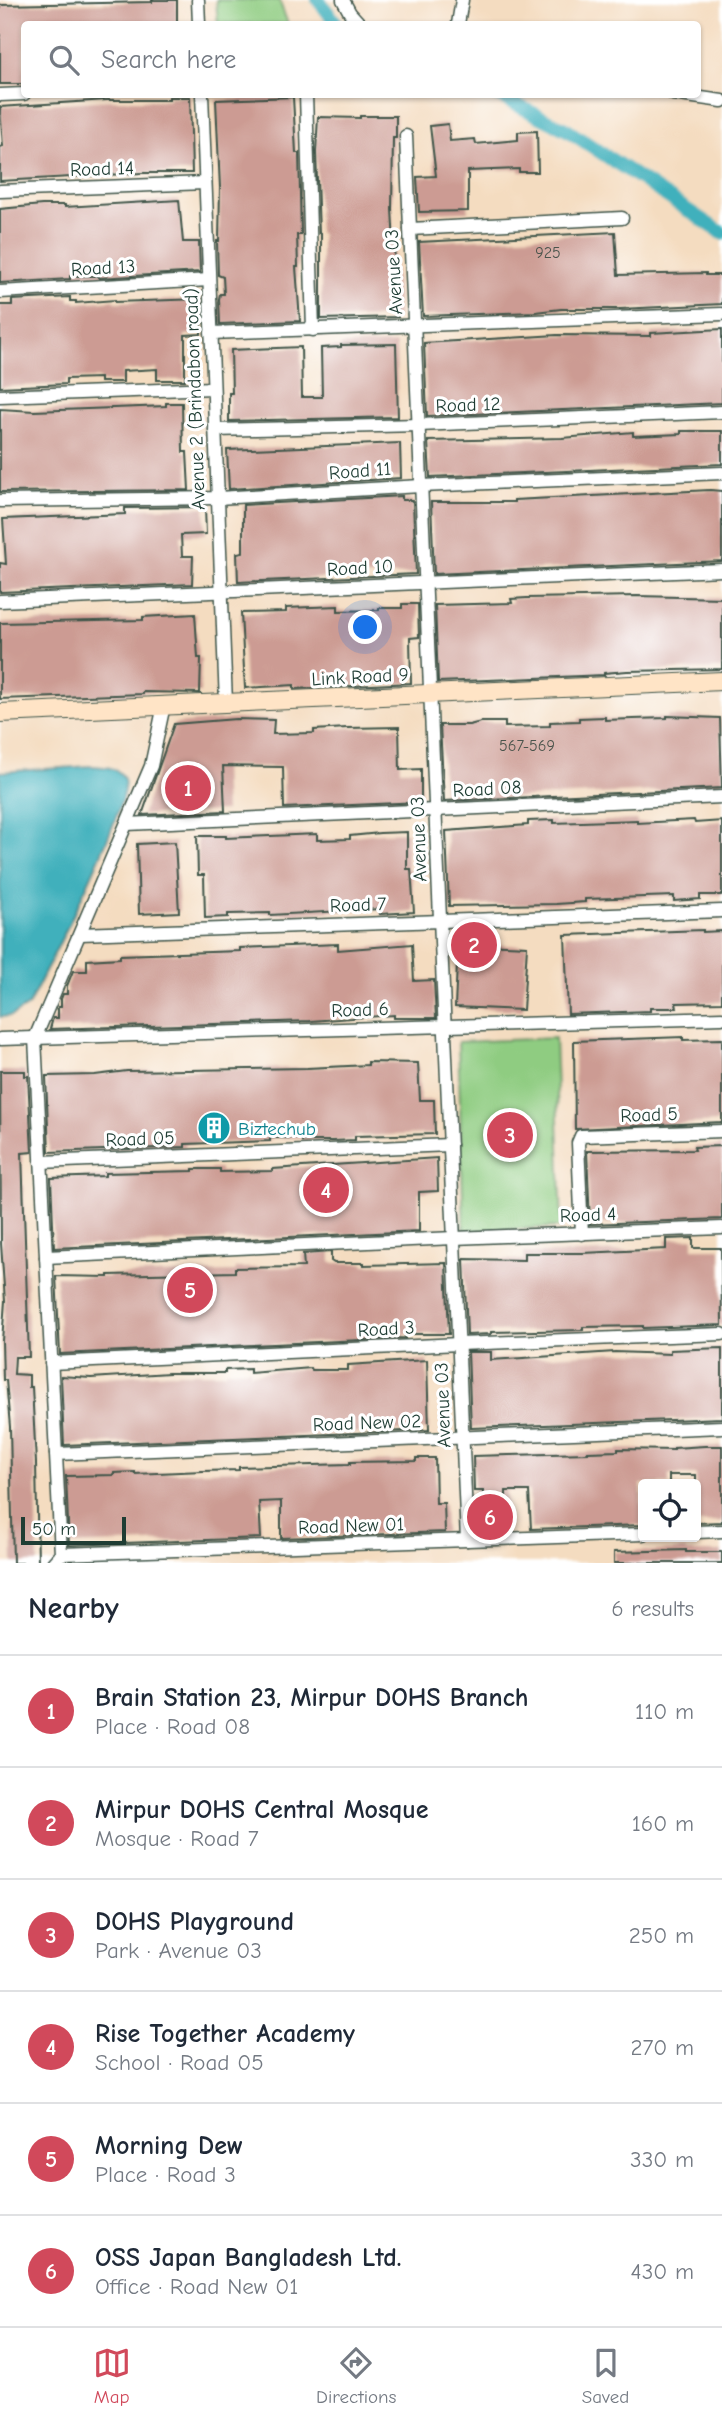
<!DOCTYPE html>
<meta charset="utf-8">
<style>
:root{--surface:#fff;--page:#f6f6f7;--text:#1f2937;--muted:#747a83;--line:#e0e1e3;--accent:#d1495b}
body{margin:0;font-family:"Comic Neue",sans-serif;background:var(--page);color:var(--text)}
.controls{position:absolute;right:21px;bottom:21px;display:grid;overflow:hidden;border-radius:7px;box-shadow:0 2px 5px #0004}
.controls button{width:63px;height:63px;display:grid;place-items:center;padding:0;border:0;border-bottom:2px solid var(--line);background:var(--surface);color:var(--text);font:35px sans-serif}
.scale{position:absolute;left:21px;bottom:18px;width:105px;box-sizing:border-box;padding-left:7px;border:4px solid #1f3d34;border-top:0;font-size:19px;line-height:24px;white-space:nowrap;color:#1f3d34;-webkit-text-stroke:5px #fff;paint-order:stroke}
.you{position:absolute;left:366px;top:628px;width:24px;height:24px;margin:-18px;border:5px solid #fff;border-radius:50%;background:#1a73e8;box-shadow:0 0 0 10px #1a73e833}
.badge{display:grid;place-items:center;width:46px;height:46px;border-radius:50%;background:var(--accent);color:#fff;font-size:23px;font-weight:700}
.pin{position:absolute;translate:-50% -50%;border:4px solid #fff;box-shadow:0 2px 7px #0006}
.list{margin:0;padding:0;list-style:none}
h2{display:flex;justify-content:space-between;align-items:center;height:91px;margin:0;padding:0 28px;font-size:30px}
h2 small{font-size:23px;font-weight:400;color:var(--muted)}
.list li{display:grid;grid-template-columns:46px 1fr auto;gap:21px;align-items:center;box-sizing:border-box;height:112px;padding:0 28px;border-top:2px solid var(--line)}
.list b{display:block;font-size:26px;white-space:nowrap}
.list p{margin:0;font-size:23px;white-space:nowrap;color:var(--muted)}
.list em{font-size:23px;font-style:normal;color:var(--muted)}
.icon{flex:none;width:38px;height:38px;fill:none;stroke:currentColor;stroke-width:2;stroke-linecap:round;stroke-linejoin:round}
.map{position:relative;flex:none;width:722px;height:1563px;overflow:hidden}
.search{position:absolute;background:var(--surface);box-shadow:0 2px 5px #0004;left:21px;right:21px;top:21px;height:77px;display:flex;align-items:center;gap:18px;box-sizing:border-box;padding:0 24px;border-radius:7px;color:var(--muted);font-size:26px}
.sheet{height:763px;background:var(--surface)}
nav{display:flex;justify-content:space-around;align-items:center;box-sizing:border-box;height:98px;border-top:2px solid var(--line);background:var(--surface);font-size:19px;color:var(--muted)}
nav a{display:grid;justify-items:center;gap:4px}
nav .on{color:var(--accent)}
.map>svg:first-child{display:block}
.green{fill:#8fcc81;stroke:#57845a;stroke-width:2}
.water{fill:#41b0bc;stroke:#307678;stroke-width:2}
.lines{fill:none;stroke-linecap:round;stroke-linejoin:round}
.canal{stroke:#41b0bc;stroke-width:14}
.building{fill:#cc9b93}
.street-casing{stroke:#3f5549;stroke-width:15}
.secondary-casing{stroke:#3f5549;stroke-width:20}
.street{stroke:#fff;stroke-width:12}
.secondary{stroke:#ffe4c6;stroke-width:18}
.labels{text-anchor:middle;stroke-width:6;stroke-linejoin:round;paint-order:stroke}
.number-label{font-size:16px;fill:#4a544c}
.street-label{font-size:19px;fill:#1f3d34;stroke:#fff}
.culture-label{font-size:19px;fill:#0d838f;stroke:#fff;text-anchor:start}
</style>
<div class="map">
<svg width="722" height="1563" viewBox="0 0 722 1563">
<rect width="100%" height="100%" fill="#fff"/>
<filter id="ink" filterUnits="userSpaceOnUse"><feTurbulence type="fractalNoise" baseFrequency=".0143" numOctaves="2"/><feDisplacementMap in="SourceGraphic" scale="14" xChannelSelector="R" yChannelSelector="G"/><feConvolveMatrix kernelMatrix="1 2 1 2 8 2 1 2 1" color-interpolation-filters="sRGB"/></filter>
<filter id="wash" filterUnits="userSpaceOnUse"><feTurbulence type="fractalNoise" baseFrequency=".00686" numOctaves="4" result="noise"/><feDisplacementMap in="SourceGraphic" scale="28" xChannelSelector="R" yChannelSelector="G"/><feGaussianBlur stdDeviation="1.57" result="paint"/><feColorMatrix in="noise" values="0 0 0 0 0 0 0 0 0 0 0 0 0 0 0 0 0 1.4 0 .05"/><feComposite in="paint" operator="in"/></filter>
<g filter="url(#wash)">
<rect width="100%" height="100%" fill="#f4dcc0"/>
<g class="green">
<path d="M216 0H279L288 24H218Z"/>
<path d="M555 1038 562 1227 464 1231 458 1042Z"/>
</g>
<path class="water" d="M91 766C102 767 119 766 124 779 133 803 44 974 28 1006L11 1016 0 1017V772Z"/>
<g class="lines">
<g class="canal">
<path d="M318 0 337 24"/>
<path d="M495 94 567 130 722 233"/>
</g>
</g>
<g id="blocks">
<g class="building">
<path d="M152 0H177V24H24V84H0V5L152 2Z"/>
<path d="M169 97H190L192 173H142L0 181V147L3 146 0 107 107 100H169Z"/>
<path d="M293 97 296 153H299L301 235H297L298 267H296L300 321 220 324 219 299 220 294H224L223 277 218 275 217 241H219L220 188 216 100Z"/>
<path d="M360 116H396V138H393L392 209 398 317 321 319V233H319L316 152 318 117 360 118Z"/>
<path d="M448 124 450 141 475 139 476 144 518 140V132L537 131 538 172H519V169L468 171V211L419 212 417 177 436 176 430 126Z"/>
<path d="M179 200 183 242H199L200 272 99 278V276H70V279L0 283V209L42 205H65V207Z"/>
<path d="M615 232 618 275 706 273V275H722V304L620 309H561L535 312 423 316 419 242Z"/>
<path d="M70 297V301H76V303L115 300V302L201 299V334L185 335V380H157V369L123 371V382H100V378L66 379V384L0 387V305H12V300Z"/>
<path d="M722 329V403L427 416 424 343 557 335 651 336V333Z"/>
<path d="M396 344 398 417 229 421V393H232L231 350 301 347 302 397H322L321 348 341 347V345Z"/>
<path d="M166 403H182L183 452H187L189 490 0 492V409L34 411 166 406Z"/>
<path d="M681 431H722V464L430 477 428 441 562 438 633 432V436L681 434Z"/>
<path d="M400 443 401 478 229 489 227 450Z"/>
<path d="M710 490 722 491V561L434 574 431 502H514V500Z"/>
<path d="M402 496V500H411L413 502 416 574 238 582 237 553 243 552V505Z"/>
<path d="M205 507 206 534 181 535 182 556H193L192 584 0 592V563L6 564 3 519 125 514V508Z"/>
<path d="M637 596 722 598V669L627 671 604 673V675L438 682 435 605 512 603 511 599 527 598Z"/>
<path d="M402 604H418L419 637 410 638 411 683 294 689V685L245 688 241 613 286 612V608L338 606V611L379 610V608H402Z"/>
<path d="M195 614 198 658H201L200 693 143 692V694L0 699V623L143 620V617Z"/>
<path d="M667 716 720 718 722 788 444 801 440 725H469L481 722H505V727L550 726V722L579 721V718L605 717V720L633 719 667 718Z"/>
<path d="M236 719 274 720 273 734 314 733V730L347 728 399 727 400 770 421 769V802L284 808 283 767 223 766 225 811 142 815 174 724Z"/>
<path d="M554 820V823L637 820V823L694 820 695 823 722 821V895H700V899L674 901V896L585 899V902L556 904 449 906 446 831 528 825V821Z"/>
<path d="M407 832V869H411L414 912 380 914V909L270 915V913L228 914V917L205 918 204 875H198L197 836H226V838L317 834V840L350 839V836L380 833Z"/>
<path d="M175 842 179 912 139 914 137 844Z"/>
<path d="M703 930V932L722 931V1002L676 1003 677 1008H650V1011L568 1014 565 935Z"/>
<path d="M458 943 527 946 523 1010 455 1007Z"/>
<path d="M338 944V950L412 944 414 981 434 980 436 1018H394V1015L310 1021 50 1029 53 1018H58V1007H61V999L63 994H67V986L73 971H87V960L120 958V955L240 951V948Z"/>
<path d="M683 1037V1040L722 1039V1122L575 1129 574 1041Z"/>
<path d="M368 1062 418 1063 420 1100H434L435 1134 355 1136V1140L333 1141H302V1138H270V1141L185 1144V1147L49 1152 46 1076 95 1075 127 1071 307 1068 368 1065Z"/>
<path d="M0 1071H25V1076H28L32 1152 22 1153 29 1357H15L14 1374 29 1375V1387H32L36 1463 38 1563H13L10 1427 6 1380H3L2 1341 5 1301 1 1244Z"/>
<path d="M722 1146V1219L590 1224 587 1151 695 1150 694 1147Z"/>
<path d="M437 1158 438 1191 419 1192V1231L54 1248 51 1178 105 1176V1173L193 1171V1169H220V1172L273 1171V1169Z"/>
<path d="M693 1238V1248H721L722 1325 643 1328V1326L583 1327V1330L491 1332V1334L467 1335 464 1259 524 1260V1253H583L666 1249V1239Z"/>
<path d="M331 1252V1261L334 1263H364V1265L446 1263 449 1334H405V1338L60 1354 56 1276 108 1277V1275L235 1272V1268L304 1267 303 1254Z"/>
<path d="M722 1348V1418L471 1428 468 1352H491V1360L615 1352 670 1354V1350Z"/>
<path d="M427 1360 429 1430 64 1445 61 1376 91 1378 169 1373H225V1370L250 1369V1373L311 1368 312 1370H348V1365Z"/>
<path d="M705 1446H722V1522L696 1523V1475H669V1484H641L642 1525 531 1529 529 1491H506V1530L484 1531 483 1491H474L473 1456 588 1453V1452L618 1451V1449L674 1450V1448Z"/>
<path d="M416 1458H435L436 1503H444L445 1532 281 1538V1501L259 1502 261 1538 69 1545 66 1476 114 1475V1473L135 1472V1474L203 1471 239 1470V1467L350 1464V1462L416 1461Z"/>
<path d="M686 1550V1552H722V1563H614V1552Z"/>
</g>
</g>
</g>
<g filter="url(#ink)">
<use href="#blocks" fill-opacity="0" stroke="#3f5549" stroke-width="2"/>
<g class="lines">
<defs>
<g id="street">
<path d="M198 0 199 24"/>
<path d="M343 0 350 13 360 24"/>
<path d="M458 24 462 0"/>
<path d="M202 94 226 703"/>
<path d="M306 94 313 330"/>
<path d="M673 94 722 101"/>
<path d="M0 95 24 94"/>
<path d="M406 136 467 1540"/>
<path d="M0 191 205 183"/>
<path d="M410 229 622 218"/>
<path d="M0 292 209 280"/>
<path d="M211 333 722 314"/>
<path d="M0 396 213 388"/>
<path d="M215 430 419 425 722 412"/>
<path d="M0 501 218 498 421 486 722 473"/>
<path d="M0 601 722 570"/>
<path d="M127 824 722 797"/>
<path d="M80 934 722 911"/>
<path d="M0 1039 722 1018"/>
<path d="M41 1162 450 1145"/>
<path d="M582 1234 578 1143 581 1136 722 1131"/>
<path d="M46 1257 454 1238 722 1228"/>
<path d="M51 1363 459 1344 722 1334"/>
<path d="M56 1454 722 1427"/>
<path d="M696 1532 722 1531"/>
<path d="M61 1554 643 1534"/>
<path d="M53 1563 61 1554 35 1038 151 766 164 705"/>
</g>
<path id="secondary" d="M0 713 722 681"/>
</defs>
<use href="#street" class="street-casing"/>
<use href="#secondary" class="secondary-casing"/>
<use href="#street" class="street"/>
<use href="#secondary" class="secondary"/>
</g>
</g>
<defs>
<symbol id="building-disc" viewBox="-11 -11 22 22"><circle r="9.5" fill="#0f9aa8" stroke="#fff"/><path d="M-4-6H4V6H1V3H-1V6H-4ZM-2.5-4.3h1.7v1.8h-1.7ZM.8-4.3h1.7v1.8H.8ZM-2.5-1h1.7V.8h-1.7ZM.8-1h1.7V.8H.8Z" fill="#fff"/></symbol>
</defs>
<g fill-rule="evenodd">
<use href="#building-disc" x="195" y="1109" width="38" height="38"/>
</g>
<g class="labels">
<g class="number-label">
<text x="548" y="258">925</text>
<text x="527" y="751">567-569</text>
</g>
<g class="street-label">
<text transform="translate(102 168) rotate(-2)" y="7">Road 14</text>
<text transform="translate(103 267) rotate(-3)" y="7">Road 13</text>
<text transform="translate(393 272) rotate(-93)" y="7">Avenue 03</text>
<text transform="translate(194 399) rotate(-92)" y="7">Avenue 2 (Brindabon road)</text>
<text transform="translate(468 404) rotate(-2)" y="7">Road 12</text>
<text transform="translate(360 470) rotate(-4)" y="7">Road 11</text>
<text transform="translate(360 567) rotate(-3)" y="7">Road 10</text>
<text transform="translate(360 676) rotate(-3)" y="7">Link Road 9</text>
<text transform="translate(487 788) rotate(-3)" y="7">Road 08</text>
<text transform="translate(418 839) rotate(-92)" y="7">Avenue 03</text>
<text transform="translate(358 904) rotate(-2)" y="7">Road 7</text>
<text transform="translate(360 1009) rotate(-2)" y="7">Road 6</text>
<text transform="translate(649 1114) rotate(-2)" y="7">Road 5</text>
<text transform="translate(140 1138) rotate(-2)" y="7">Road 05</text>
<text transform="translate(588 1214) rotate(-2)" y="7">Road 4</text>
<text transform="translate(386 1328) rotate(-3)" y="7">Road 3</text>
<text transform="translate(442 1405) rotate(-92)" y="7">Avenue 03</text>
<text transform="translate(367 1422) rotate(-2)" y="7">Road New 02</text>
<text transform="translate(351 1525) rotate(-2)" y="7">Road New 01</text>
</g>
<g class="culture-label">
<text x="238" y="1135">Biztechub</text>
</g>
</g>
</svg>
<div class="controls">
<button><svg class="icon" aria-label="locate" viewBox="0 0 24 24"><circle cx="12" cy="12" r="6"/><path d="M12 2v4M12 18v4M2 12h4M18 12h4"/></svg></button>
</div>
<div class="scale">50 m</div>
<div class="you"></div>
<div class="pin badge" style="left:188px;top:788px">1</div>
<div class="pin badge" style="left:474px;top:945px">2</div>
<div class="pin badge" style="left:510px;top:1135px">3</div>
<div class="pin badge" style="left:326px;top:1190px">4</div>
<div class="pin badge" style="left:190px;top:1290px">5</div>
<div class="pin badge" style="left:490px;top:1517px">6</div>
<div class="search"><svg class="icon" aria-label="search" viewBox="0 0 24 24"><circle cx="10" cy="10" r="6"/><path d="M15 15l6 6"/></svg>Search here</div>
</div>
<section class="sheet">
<h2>Nearby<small>6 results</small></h2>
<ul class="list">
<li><span class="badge">1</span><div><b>Brain Station 23, Mirpur DOHS Branch</b><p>Place · Road 08</p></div><em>110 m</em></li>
<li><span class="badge">2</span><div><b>Mirpur DOHS Central Mosque</b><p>Mosque · Road 7</p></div><em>160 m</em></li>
<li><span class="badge">3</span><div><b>DOHS Playground</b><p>Park · Avenue 03</p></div><em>250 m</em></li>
<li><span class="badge">4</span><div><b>Rise Together Academy</b><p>School · Road 05</p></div><em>270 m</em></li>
<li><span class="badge">5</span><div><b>Morning Dew</b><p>Place · Road 3</p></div><em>330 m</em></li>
<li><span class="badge">6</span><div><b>OSS Japan Bangladesh Ltd.</b><p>Office · Road New 01</p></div><em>430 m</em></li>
</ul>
</section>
<nav>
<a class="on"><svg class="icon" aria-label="map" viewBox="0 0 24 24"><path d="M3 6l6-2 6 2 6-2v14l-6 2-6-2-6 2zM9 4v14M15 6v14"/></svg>Map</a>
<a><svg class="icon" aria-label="directions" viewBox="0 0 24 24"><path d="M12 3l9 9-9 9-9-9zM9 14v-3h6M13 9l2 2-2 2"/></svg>Directions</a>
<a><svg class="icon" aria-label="saved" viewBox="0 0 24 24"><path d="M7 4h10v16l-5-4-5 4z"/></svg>Saved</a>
</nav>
